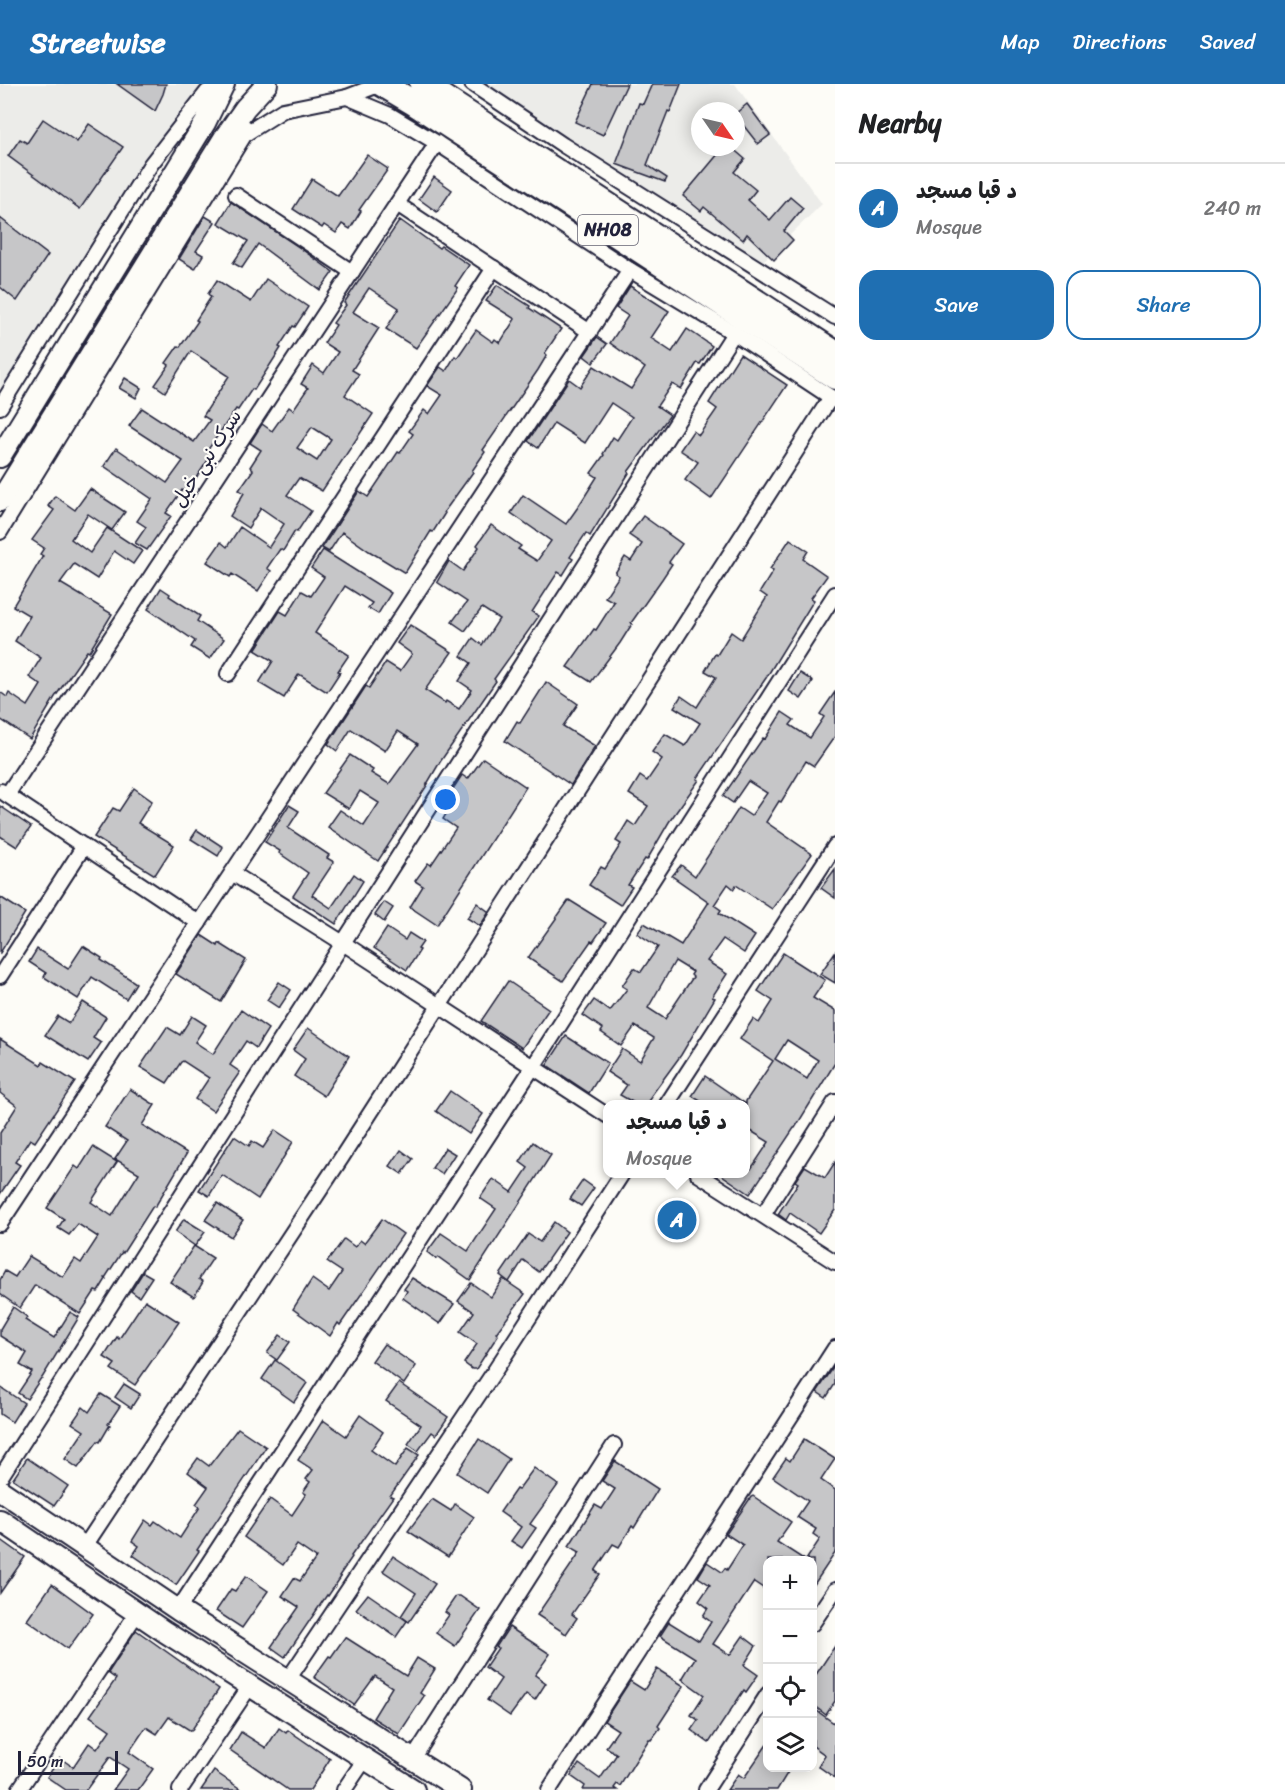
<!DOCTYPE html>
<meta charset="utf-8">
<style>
:root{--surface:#fff;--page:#f6f6f6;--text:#202124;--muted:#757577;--line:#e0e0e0;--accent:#1f6fb2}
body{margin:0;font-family:Sriracha,"Playpen Sans Arabic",sans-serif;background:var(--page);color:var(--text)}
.controls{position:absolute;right:18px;bottom:18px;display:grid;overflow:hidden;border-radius:12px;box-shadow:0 3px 15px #0003}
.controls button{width:54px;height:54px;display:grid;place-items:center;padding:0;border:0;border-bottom:2px solid var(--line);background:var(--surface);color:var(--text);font:30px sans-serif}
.compass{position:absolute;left:691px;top:18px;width:54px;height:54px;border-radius:50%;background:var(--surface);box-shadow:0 3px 15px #0003;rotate:124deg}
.scale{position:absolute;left:18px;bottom:15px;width:100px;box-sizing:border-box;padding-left:6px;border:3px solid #22223b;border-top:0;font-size:16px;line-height:21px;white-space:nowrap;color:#22223b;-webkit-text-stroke:4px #fdfcf7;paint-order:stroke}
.you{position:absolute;left:446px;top:716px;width:21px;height:21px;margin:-15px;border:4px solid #fff;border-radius:50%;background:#1a73e8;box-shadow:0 0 0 9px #1a73e833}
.badge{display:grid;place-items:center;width:39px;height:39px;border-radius:50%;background:var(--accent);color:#fff;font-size:20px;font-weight:700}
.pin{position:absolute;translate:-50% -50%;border:3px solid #fff;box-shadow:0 2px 6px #0006}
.popup{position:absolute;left:603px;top:1016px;width:147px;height:78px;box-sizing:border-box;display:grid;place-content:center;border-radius:12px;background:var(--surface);filter:drop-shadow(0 2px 4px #0005);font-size:20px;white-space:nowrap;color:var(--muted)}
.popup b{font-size:22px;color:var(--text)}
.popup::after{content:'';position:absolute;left:50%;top:100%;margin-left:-12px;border:12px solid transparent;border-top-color:var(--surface)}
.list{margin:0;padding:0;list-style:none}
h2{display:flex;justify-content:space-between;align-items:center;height:78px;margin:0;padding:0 24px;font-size:26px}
h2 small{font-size:20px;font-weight:400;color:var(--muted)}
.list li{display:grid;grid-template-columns:39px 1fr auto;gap:18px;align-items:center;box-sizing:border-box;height:90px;padding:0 24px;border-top:2px solid var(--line)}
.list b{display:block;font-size:22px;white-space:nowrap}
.list p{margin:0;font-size:20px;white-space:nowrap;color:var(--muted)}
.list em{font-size:20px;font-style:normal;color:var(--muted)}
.actions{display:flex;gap:12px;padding:18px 24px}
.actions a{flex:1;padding:14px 0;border:2px solid var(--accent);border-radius:18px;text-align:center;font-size:21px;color:var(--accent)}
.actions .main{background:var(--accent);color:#fff}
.icon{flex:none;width:33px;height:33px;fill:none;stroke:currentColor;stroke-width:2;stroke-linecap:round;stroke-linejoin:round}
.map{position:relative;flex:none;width:835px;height:1706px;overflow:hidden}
header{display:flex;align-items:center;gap:36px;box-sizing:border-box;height:84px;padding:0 30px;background:var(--accent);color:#fff}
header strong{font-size:28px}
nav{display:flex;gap:33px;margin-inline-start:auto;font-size:21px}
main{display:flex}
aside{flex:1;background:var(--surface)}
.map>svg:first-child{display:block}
.built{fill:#ecece9;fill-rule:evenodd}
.building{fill:#c6c6c8;stroke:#22223b;stroke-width:1.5;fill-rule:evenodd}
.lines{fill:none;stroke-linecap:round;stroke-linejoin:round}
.street-casing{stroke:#22223b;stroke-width:18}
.secondary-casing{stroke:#22223b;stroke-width:24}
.highway-casing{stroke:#22223b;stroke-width:28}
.street{stroke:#fdfcf7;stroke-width:14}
.secondary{stroke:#fdfcf7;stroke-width:20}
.highway{stroke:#fdfcf7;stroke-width:24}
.labels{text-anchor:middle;stroke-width:4.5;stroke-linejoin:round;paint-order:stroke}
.shield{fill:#fdfcf7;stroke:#646373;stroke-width:1.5}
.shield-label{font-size:18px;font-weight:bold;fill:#22223b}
.street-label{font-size:20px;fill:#22223b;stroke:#fdfcf7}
</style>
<header>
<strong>Streetwise</strong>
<nav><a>Map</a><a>Directions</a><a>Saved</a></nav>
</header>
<main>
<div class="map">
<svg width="835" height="1706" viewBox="0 0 835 1706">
<rect width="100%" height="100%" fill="#fdfcf7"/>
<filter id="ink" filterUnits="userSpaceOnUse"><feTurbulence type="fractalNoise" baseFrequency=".0167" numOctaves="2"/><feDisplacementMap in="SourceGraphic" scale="12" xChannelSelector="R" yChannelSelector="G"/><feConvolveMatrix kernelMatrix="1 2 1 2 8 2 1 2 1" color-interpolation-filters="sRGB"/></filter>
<g filter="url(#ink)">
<g class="built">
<path d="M0 0H207V8L151 80 0 323Z"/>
<path d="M472 0H735L822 120 756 184ZM700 27H736V63H700Z"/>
</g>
<g class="building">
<path d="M117 0H166L163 10 155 27Z"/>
<path d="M593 0H627L603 51 575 38Z"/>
<path d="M652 0H681L670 28 668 27 647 81 667 94 665 98 616 80 639 19 643 20Z"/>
<path d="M747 20 770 51 758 60 736 32V29Z"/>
<path d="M43 35 77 58 89 40 123 63 80 125 8 72 20 55 27 59Z"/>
<path d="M724 63H731L745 75 734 88 756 106 748 116 770 136 790 113 803 124 784 147 793 156 774 176 747 150 743 156 704 123 701 127 683 112Z"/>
<path d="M367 71 388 85 359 126 361 127 350 145 342 140 336 149 324 141 322 144 293 125 312 95 338 112Z"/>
<path d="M434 93 452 106 437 128 419 115Z"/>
<path d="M231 118 300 164 333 188 320 206 258 160 242 184 233 179 248 157 218 139Z"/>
<path d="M205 132 215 138 196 167 203 171 195 185 179 175Z"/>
<path d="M0 134 48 171 17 217 0 203Z"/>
<path d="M400 136 439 164 441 162 469 181 455 202 458 204 416 264 386 245 399 224 369 204 353 228 379 244 352 286 359 290 345 311 373 330 322 407 299 394 287 411 311 427 297 448 295 447 283 467 280 465 267 484 271 487 258 507 232 490 230 493 207 478 221 458 227 463 240 443 269 463 284 440 261 424 248 444 230 432 244 409 239 406 253 386 250 383 261 366 250 359 262 340 272 347 289 323 293 326 308 304 301 300 313 281 324 289 338 268 324 259 336 241 333 239 346 221 344 219ZM312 343 331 355 317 377 297 364Z"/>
<path d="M266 195 308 223 295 243 293 242 279 263 281 264 254 306 252 305 238 326 236 325 207 367 212 370 186 409 182 406 166 429 171 432 147 466 135 459 146 443 137 437 152 415 104 382 116 364 167 399 183 377 129 342 142 324 194 358 210 336 203 332 229 292 191 267 165 308 155 301 169 281 166 279 178 262 180 263 198 237 196 236 211 213 208 210 217 196 251 218Z"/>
<path d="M497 201 530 222 529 224 561 245 545 269 547 271 538 286 483 366 485 368 472 387 473 388 444 428 445 429 433 448 431 447 405 489 369 467 342 448 329 468 322 464 359 407 368 413 398 368 400 369 413 350 409 347 424 326 429 330 442 311 427 302 440 283 446 287 455 272 457 274 476 246 493 258 495 255 500 259 515 235 486 217Z"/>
<path d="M630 202 669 227 651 254 672 268 687 245 712 262 700 280 697 279 681 305 672 300 657 322 670 331 628 388 629 389 590 452 586 449 570 473 573 475 563 491 558 488 532 528 539 532 494 595 496 597 440 678 427 700H428L378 777 328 743 340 726 364 742 379 719 360 707 349 725 323 709 350 671 373 686 371 689 389 700 418 660 398 647 385 667 351 645 337 667 328 660 366 602 369 604 386 578 400 587 412 570 397 559 410 541 452 568 425 606 445 619 446 617 459 625 472 606 459 597 471 579 461 572 473 554 482 561 499 535 482 524 465 547 452 538 467 518 437 498 449 477 463 487 479 463 477 461 491 441 521 462 518 465 537 477 551 457 511 429 523 411 566 440 578 423 597 393 591 389 604 371 603 370 613 353 617 356 632 333 611 319 585 359 554 339 538 364 528 357 569 295 580 303 594 282 631 305 645 284 610 259 628 232 616 224Z"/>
<path d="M597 253 607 260 593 279 584 272Z"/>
<path d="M740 270 787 301 711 415 685 396 698 378 680 366 693 347 699 351 717 325 709 319Z"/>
<path d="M125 294 141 304 136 314 119 304Z"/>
<path d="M90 405 125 428 112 446 88 430 71 455 90 469 107 444 142 467 133 480 114 467 97 495 74 480 60 499 112 530 89 568 87 567 55 613 30 655 0 635V608L7 613 9 609 28 622 41 601 29 593 41 574 15 557 30 532 13 522 43 472 40 470 44 464 32 456 54 426 48 422 55 412 75 426Z"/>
<path d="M643 432 682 460 669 478 672 480 662 495 631 539 632 540 620 559 591 598 567 583 594 545 596 546 614 518 605 513 619 492 615 489 625 473 631 477 642 460 629 451Z"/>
<path d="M790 455 808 467 803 475 827 492 811 514 814 516 766 594 697 695 699 696 669 738 647 776 645 775 628 801 632 803 620 821 589 801 601 783 605 785 621 760 616 757 628 737 635 742 648 722 629 710 640 692 647 697 662 675 652 668 665 650 685 662 700 639 674 623 681 612 697 623 716 593 705 587 715 570 717 571 731 548 741 555 767 513 760 508 773 487 770 485Z"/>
<path d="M323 466 391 509 378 530 368 524 372 519 345 502 315 549 349 571 338 587 340 588 327 608 299 590 284 614 259 599 273 577 255 566 280 527 287 531 302 507 311 512 324 493 311 484Z"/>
<path d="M161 504 170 510 169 512 200 532 197 537 224 555 210 575 191 563 195 557 148 525Z"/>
<path d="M800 589 813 597 801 615 789 607Z"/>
<path d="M546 598 578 620 563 642 595 662 571 701 505 657 517 637 520 639Z"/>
<path d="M835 608V652L814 682 806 677 781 718 779 717 766 738 812 770 772 825 736 801 734 805 728 800 714 821 721 826 719 829 755 852 744 869 723 855 707 877 727 890 712 913 715 914 681 971 651 1012 652 1013 647 1020H636L620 1011 627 1001 607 988 622 965 640 977 654 954 635 942 621 962 601 948 603 945 583 931 594 916 610 927 627 905 622 902 634 884 641 888 658 863 637 849 644 839 681 861 709 818 672 792 681 781 695 792 739 724 751 732 767 709 748 697 733 719 723 712 763 654 765 655 782 628 794 636 790 641 810 654 824 633 820 630ZM675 877 693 888 691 891 693 893 665 935 648 924Z"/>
<path d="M483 674 526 703 437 841 410 823 423 802 415 797 428 779 431 781 456 744 443 735 455 715 449 711 462 691 468 695Z"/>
<path d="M134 704 152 717 138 739 174 761 155 791 94 753 113 724 119 727Z"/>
<path d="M289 721 299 727 288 744 329 771 327 774 334 778 312 811 331 824 354 790 363 797 336 840 293 812 308 789 279 769 280 767 265 758Z"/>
<path d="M0 722 31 743 17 763 0 752Z"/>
<path d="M197 746 223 763 218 772 191 755Z"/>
<path d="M835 785V814L821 804Z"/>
<path d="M0 813 25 829 0 869Z"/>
<path d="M569 816 606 839 593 858 591 857 563 897 528 874Z"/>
<path d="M384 818 393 824 384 838 375 831Z"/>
<path d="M477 819 489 828 480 842 467 834Z"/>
<path d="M387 844 405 856 409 849 423 858 418 865 420 866 407 886 374 864Z"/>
<path d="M201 851 218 862 219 859 246 876 221 918 176 890Z"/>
<path d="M83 862 102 874 101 876 136 899 126 915 92 893 78 915 44 893 46 889 29 878 37 865 68 885Z"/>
<path d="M835 868V899L820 890Z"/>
<path d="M783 869 825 896 813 914 835 927V979L795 1044H794L750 1110 719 1089H746V1081L751 1085 769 1058 746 1044V1020H705L692 1012 705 992 746 1020V1017L773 977 740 955 753 935 759 939 773 917 758 907ZM787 956 818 976 807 995 775 975Z"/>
<path d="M508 897 549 925 522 964 481 937Z"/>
<path d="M279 898 291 906 279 924 267 916Z"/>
<path d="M83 918 106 933 93 954 101 959 88 978 45 951 58 932 69 939Z"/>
<path d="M241 926 268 945 256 964 246 957 230 981 240 988 213 1027 195 1015 209 994 183 977 181 978 167 999 140 983 167 943 180 951 192 932 206 941 195 958 213 970Z"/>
<path d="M308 944 349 972 324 1012 294 992 305 975 293 966Z"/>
<path d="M566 952 608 979 589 1009 547 981Z"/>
<path d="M0 955 41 981 43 978 75 998 35 1058 30 1055 15 1078 20 1081 0 1110V1049L17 1022 0 1009Z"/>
<path d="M130 1005 155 1021 142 1041 187 1069 155 1123 153 1122 123 1169 122 1168 105 1194 106 1195 98 1208 95 1207 80 1230 35 1201 20 1224 0 1210V1196L5 1187 15 1193 29 1172 63 1193 75 1175 81 1179 98 1153 78 1140 69 1151 58 1144 64 1135 47 1124 75 1082 79 1085 93 1063 117 1078 91 1118 112 1132 139 1089 115 1075 127 1057 105 1043Z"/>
<path d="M450 1007 483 1030 469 1050 436 1027Z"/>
<path d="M275 1046 293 1058 258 1115 222 1091 209 1112 199 1106 234 1052 249 1062 252 1057 263 1064Z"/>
<path d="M533 1058 551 1071 470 1196 438 1173 436 1175 427 1168 441 1149 468 1167 496 1125 480 1114 493 1095 512 1108 528 1084 520 1078Z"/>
<path d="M445 1064 455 1070 442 1090 432 1084Z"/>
<path d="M401 1066 413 1075 402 1090 390 1082Z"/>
<path d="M835 1078V1126L819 1149 790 1129 786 1136 778 1130 798 1099 795 1097 805 1082 825 1094Z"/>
<path d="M583 1096 594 1104 581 1122 570 1115Z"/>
<path d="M217 1119 243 1136 231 1153 205 1136Z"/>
<path d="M184 1135 205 1148 195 1162 175 1148Z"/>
<path d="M382 1135 403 1150 340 1241 338 1239 330 1252 293 1225 312 1195 329 1207 342 1188 327 1178 344 1155 355 1163 360 1156 364 1159Z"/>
<path d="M554 1138 567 1148 539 1188 523 1176 509 1198 500 1191 528 1150 540 1158Z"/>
<path d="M194 1162 213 1174 199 1195 203 1198 194 1213 170 1198Z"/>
<path d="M143 1188 152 1193 139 1213 131 1207Z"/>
<path d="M412 1194 454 1220 440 1240 403 1214 407 1207 404 1205Z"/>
<path d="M503 1195 525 1210 496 1249 498 1251 476 1285H472L464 1279 477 1260 460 1248 474 1228 458 1217 471 1199 491 1213Z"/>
<path d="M145 1216 179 1238 135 1301 111 1285 115 1280 104 1273 117 1253 119 1255Z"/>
<path d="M13 1223 27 1233 25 1236 54 1254 70 1228 79 1233 42 1294H41L27 1315 18 1309 32 1288 20 1281 27 1269 0 1252V1245Z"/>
<path d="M280 1251 290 1258 277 1276 267 1269Z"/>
<path d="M384 1260 416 1282 404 1300 372 1277Z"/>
<path d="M275 1276 307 1299 294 1318 262 1295Z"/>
<path d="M835 1281V1300L826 1314 817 1308Z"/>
<path d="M399 1299 448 1333 436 1351 432 1348 418 1367 408 1360 421 1341 386 1317Z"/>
<path d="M124 1300 140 1310 131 1324 115 1313Z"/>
<path d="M0 1303 24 1319 12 1338 0 1330Z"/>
<path d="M101 1310 120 1322 108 1340 110 1341 100 1358 98 1357 78 1384 65 1375 84 1347 72 1339 83 1323 89 1328Z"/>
<path d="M360 1331 383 1348 371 1366 395 1383 408 1364 419 1371 390 1412 393 1413 351 1472 352 1473 339 1492 341 1493 328 1512 327 1511 285 1573 271 1563 299 1523 282 1512 294 1494 300 1497 316 1474 297 1461 283 1481 244 1453 270 1415 292 1431 306 1410 303 1408 310 1398 306 1395 313 1386 298 1376 323 1336 346 1352Z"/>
<path d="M238 1344 266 1363 197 1466 199 1467 176 1501 133 1471 139 1462 132 1457 145 1436 152 1441 155 1437 180 1454 200 1423 196 1420 208 1403 188 1388 198 1374 209 1382Z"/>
<path d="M479 1355 509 1375 487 1409 457 1389Z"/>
<path d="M804 1355 835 1375 821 1396 835 1406V1469L813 1502V1476H806L820 1455 813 1450 816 1445 797 1433 808 1417 773 1393 786 1374 790 1377Z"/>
<path d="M27 1374 68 1402 54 1422 13 1395Z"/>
<path d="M615 1377 658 1405 634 1444 632 1442 619 1463 613 1460 595 1487 600 1490 572 1530 577 1534 566 1550 537 1531 580 1468 569 1462 583 1440 595 1421 602 1425 615 1405 602 1397Z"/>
<path d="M534 1384 558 1401 530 1440 536 1444 522 1464 511 1457 521 1443 500 1428 516 1405 518 1406Z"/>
<path d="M753 1412 791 1438 777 1458 805 1476H768V1498L763 1504 754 1498 713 1560 730 1571 743 1552 756 1562 744 1581 758 1591 746 1608 744 1606 709 1659 691 1646 698 1636 691 1631 704 1611 682 1595 695 1574 660 1552 669 1538 699 1557 711 1538 703 1532 708 1524 699 1517 710 1501 698 1493 707 1478 722 1488 725 1484 727 1486 743 1461 726 1450 751 1413Z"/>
<path d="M432 1415 451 1427 455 1420 474 1433 448 1473 408 1447Z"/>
<path d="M0 1455 25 1473 0 1509Z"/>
<path d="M393 1472 435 1500 409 1538 401 1532 416 1509 383 1487Z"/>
<path d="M246 1492 268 1507 242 1544 216 1527 231 1505 235 1507Z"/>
<path d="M52 1500 93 1530 68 1565 27 1536Z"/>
<path d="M368 1510 407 1537 396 1553 356 1525Z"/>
<path d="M456 1512H460L480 1526 455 1562 436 1549 449 1531 445 1528Z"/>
<path d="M509 1543 550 1570 535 1591 546 1599 535 1616 526 1610 510 1632 487 1616 501 1595 485 1583 498 1564 496 1563Z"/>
<path d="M136 1546 219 1605 191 1647 169 1633 157 1650 146 1643 129 1668 153 1685 138 1706H113L128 1685 110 1673 86 1706H66L47 1693 60 1674 73 1683 89 1659 97 1665 110 1646 90 1632 116 1595 108 1589Z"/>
<path d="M345 1553 406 1592 417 1574 435 1585 420 1609 424 1612 399 1650 373 1634 392 1603 375 1592 354 1621 314 1593 329 1572 331 1573Z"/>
<path d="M835 1562V1617L826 1631 813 1621V1595Z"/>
<path d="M657 1585 684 1602 658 1642 660 1644 651 1656 649 1655 620 1702 617 1700 614 1704 617 1706H583L585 1702 571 1692 579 1680 600 1695 617 1670 606 1663 618 1646 604 1637 630 1597 644 1606Z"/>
<path d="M817 1627 835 1640V1694L818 1682 825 1671 813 1662V1634Z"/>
<path d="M279 1644 286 1649 288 1646 330 1675 310 1706H288L230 1666 241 1648 266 1664Z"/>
<path d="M768 1659V1683H791L777 1706H727L738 1690 744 1694Z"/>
<path d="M214 1687 242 1706H201Z"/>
</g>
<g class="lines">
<defs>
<g id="street">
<path d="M472 0 563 61 835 233"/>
<path d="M347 13 381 0"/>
<path d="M245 50 283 26 347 13 390 31 437 59 630 186 734 249 835 316"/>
<path d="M236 111 352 188"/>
<path d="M397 120 590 248"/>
<path d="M0 323 151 80 207 8 221 0"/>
<path d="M0 448 245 50V43"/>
<path d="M228 590 494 184"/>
<path d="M1 707 199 839"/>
<path d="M7 711 437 59"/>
<path d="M232 789 343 859 608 1032"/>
<path d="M0 892 84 762"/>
<path d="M667 1020 835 762"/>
<path d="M698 1090 835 1178"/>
<path d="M763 1131 835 1018"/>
<path d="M0 1140 630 186"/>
<path d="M0 1394 734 249"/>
<path d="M85 1462 342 1073 831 313"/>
<path d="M178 1526 533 983 835 510"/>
<path d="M812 1540 835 1506"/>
<path d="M287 1597 496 1285 622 1090"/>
<path d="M413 1675 614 1361"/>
<path d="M19 1706 137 1529"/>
<path d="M180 1706 250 1602"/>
<path d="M344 1706 365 1675"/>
<path d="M549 1706 835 1264"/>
<path d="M706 1706 768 1610"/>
</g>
<g id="secondary">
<path d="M0 373 205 39 224 0"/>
<path d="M0 417 224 54 245 24 267 0"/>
<path d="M0 1406 178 1526 461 1706"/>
<path d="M0 1436 165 1548 414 1706"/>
</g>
<g id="highway">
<path d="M382 0 414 19 835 293"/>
<path d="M422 0 835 269"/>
</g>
</defs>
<use href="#street" class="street-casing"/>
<use href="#secondary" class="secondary-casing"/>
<use href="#highway" class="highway-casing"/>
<use href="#street" class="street"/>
<use href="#secondary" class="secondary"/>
<use href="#highway" class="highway"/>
</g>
</g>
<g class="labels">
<rect class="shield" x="578" y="131" width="60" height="30" rx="4.5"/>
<g class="shield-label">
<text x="608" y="152">NH08</text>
</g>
<g class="street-label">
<text transform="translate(206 374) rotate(-57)" y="7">سرک نبی خیل</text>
</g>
</g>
</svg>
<div class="controls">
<button>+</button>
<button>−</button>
<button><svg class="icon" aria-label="locate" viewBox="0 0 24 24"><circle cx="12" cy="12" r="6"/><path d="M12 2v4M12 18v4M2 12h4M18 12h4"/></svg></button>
<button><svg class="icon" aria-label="layers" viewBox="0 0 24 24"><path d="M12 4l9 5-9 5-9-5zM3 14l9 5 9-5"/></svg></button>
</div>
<svg class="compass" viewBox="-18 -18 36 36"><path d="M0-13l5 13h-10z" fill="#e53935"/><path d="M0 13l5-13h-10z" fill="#757577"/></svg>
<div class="scale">50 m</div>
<div class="you"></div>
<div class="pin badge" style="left:677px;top:1136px">A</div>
<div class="popup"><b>د قبا مسجد</b>Mosque</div>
</div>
<aside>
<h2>Nearby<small></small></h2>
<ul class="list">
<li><span class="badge">A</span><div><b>د قبا مسجد</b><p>Mosque</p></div><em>240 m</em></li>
</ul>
<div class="actions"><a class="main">Save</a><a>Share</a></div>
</aside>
</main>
